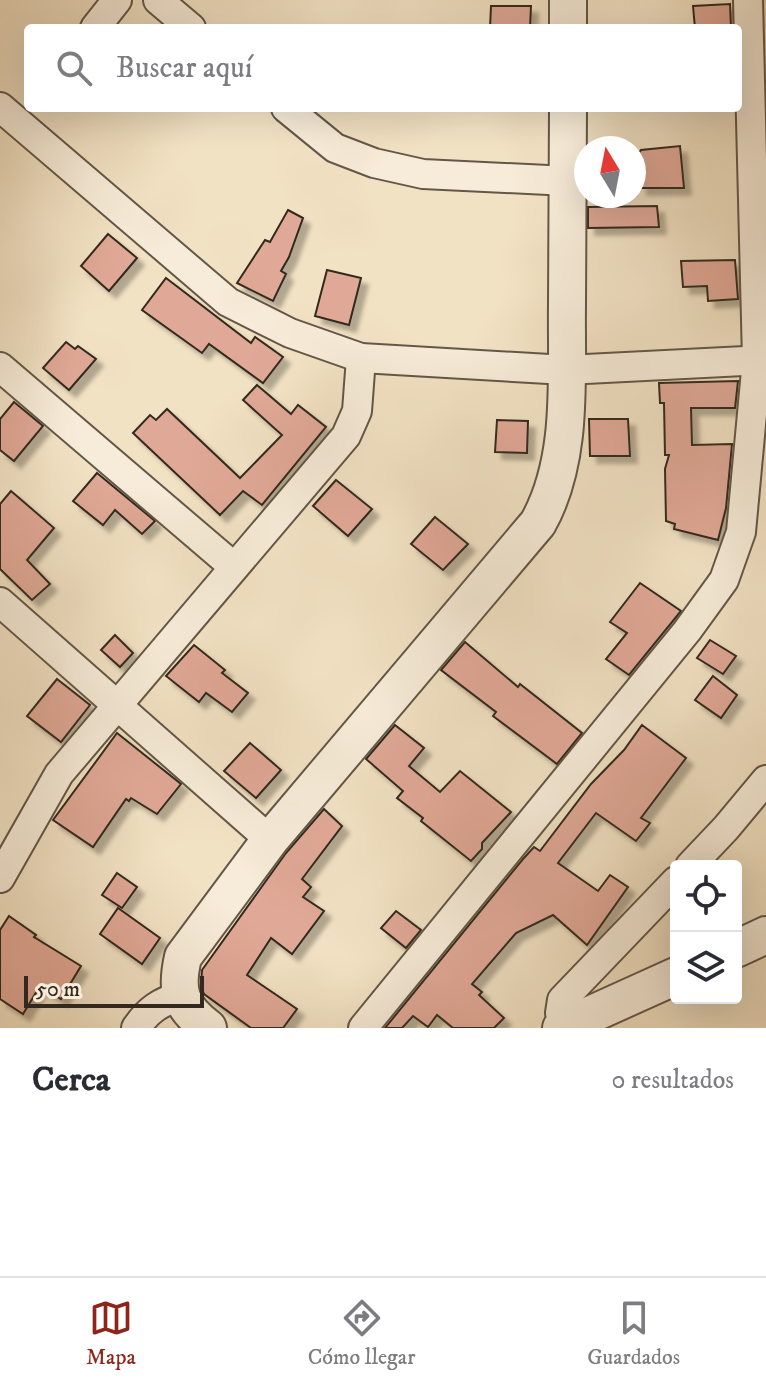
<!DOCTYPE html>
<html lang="es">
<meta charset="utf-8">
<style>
:root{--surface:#fff;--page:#f7f7f7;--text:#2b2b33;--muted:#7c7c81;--line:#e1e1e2;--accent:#8f2418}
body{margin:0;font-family:"IM FELL DW Pica",serif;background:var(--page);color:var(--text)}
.controls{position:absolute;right:24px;bottom:24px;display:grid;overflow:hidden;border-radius:8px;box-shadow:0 8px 32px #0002}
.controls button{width:72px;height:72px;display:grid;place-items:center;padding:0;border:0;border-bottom:2px solid var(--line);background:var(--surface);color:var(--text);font:40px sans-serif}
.compass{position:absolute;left:574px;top:136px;width:72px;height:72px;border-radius:50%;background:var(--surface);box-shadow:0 8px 32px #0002;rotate:350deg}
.scale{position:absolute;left:24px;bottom:20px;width:180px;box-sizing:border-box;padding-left:8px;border:4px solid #33291e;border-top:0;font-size:22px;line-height:28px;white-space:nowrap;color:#33291e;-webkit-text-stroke:6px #f7ecd9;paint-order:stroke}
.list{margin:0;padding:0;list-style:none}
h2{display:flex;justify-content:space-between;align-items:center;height:104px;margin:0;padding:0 32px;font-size:34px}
h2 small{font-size:26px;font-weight:400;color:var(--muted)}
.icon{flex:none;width:44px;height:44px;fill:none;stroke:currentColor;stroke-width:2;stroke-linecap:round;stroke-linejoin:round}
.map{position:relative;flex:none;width:766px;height:1028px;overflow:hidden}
.search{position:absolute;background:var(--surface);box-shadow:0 8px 32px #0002;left:24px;right:24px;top:24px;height:88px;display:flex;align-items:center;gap:20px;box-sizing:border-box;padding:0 28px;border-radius:8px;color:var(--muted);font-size:30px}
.sheet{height:248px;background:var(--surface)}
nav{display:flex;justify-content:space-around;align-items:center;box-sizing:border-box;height:112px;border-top:2px solid var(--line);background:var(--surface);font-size:22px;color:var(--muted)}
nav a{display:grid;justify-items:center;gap:4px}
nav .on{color:var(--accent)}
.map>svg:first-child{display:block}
.building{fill:#e0a896;stroke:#33291e;stroke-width:2;filter:url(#shadow)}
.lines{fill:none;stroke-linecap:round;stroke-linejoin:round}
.minor-casing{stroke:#635748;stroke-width:32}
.tertiary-casing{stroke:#635748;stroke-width:40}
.minor{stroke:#f7ecd9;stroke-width:28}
.tertiary{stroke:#f7ecd9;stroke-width:36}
</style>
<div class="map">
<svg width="766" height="1028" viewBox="0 0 766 1028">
<defs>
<filter id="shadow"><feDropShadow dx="7" dy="7" stdDeviation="2" flood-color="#0004"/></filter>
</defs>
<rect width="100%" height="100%" fill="#f2e2c4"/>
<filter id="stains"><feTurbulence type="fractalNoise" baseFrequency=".0025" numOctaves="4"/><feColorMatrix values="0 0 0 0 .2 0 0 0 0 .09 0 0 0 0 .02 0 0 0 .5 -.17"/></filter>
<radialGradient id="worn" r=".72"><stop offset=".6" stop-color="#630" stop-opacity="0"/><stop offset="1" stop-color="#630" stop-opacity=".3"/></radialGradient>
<g class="building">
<path d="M730 4 731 28H695L693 6Z"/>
<path d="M491 6H531L530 28H490Z"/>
<path d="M680 146 684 188H640L639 153 641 150Z"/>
<path d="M657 206 659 227 588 228V207Z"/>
<path d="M288 210 303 218 289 257 281 271 286 274 273 301 237 283 265 240 270 242Z"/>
<path d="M108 234 137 258 109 291 81 266Z"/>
<path d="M735 260 738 299 708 301 707 286 683 287 681 261Z"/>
<path d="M327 270 361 278 349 325 315 316Z"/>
<path d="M166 278 251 343 255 337 283 357 263 383 209 344 202 353 142 310Z"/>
<path d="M66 342 75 349 78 346 96 359 69 390 43 368Z"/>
<path d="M738 381 735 408H691L692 445 732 444 726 508 718 540 674 529 675 524 666 521 665 469 669 455H665L664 403H660L659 383Z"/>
<path d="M257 385 291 414 298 405 326 427 262 505 243 491 220 515 133 433 150 415 156 420 167 409 240 478 282 435 243 400Z"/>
<path d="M14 402 43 426 14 461 0 450V419Z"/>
<path d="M589 419H628L630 456H590Z"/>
<path d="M497 420 528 421 527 453 495 452Z"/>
<path d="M97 473 155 521 142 534 115 510 103 525 73 501Z"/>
<path d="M336 480 372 509 348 536 313 506Z"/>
<path d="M11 491 54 528 27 560 50 584 32 600 0 569V504Z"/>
<path d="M435 517 468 544 443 570 411 544Z"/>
<path d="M640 583 681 611 629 675 606 659 627 633 610 622Z"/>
<path d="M115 635 133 653 120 667 101 650Z"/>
<path d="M710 640 736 656 723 674 697 658Z"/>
<path d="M465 642 518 687 520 684 582 733 557 764 493 716 496 712 441 670Z"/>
<path d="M194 645 225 670 222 673 248 693 232 712 206 693 199 702 166 676Z"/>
<path d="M713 676 737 695 721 718 695 700Z"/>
<path d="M57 679 90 705 61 742 27 716Z"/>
<path d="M395 725 424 748 409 766 440 792 460 771 511 812 482 843V849L471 861 421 821 423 818 397 798 403 791 366 759Z"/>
<path d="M642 725 686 758 641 818 650 823 636 841 596 813 558 863 598 891 610 875 628 887 587 945 553 915 516 933 472 984 482 992 479 995 504 1018 494 1028H453L437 1015 428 1027 413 1016 402 1028H385L523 859 534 847 540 851 591 784 624 750Z"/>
<path d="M117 733 181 784 157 814 131 798 129 801 126 799 93 847 53 820Z"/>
<path d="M250 743 281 770 256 798 224 771Z"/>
<path d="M324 809 342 826 302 879 311 887 303 897 324 911 292 954 271 938 247 975 297 1009 283 1028H251L204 994 201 986 202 970 286 853Z"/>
<path d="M117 873 137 887 122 908 102 895Z"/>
<path d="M118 908 160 938 142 964 100 934Z"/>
<path d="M396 911 421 930 406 948 381 928Z"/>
<path d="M9 916 36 935 34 937 81 966 61 999 40 986 23 1014 0 999V930Z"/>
</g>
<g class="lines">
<defs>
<g id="minor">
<path d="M158 0 191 28"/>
<path d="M95 28 117 0"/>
<path d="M0 107 228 302 290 333 361 358 566 370 766 360"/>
<path d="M286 108 335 148 374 163 423 174 568 181"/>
<path d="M0 367 234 567"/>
<path d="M0 602 270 840"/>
<path d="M690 866 726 828 766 780"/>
<path d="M0 878 59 774 346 436 357 411 361 358"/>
<path d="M566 1026 560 1013 562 1000 676 881"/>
<path d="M136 1028C148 1010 160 1002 181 996"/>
<path d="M363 1028 687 631 724 580 741 532 757 360 748 0"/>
</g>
<g id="tertiary">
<path d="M568 28V0"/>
<path d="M736 949 766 935"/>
<path d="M208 1028C180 1006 175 992 183 957L270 840 538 523C574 459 566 377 567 305 567 240 568 174 568 108"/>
<path d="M561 1028 676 976"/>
</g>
</defs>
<use href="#minor" class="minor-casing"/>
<use href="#tertiary" class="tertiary-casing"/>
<use href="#minor" class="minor"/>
<use href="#tertiary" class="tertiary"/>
</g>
<rect width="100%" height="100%" filter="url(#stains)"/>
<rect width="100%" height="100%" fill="url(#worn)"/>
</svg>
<div class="controls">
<button><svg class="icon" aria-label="locate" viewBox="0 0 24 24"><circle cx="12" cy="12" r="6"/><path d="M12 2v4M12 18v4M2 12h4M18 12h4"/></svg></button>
<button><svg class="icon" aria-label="layers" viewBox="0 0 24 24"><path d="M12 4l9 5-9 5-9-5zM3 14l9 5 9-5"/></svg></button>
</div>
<svg class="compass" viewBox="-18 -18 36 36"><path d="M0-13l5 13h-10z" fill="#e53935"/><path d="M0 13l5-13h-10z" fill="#7c7c81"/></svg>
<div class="scale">50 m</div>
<div class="search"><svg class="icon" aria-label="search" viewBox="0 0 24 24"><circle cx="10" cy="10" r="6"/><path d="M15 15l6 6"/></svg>Buscar aquí</div>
</div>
<section class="sheet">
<h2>Cerca<small>0 resultados</small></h2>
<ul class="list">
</ul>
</section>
<nav>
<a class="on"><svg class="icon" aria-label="map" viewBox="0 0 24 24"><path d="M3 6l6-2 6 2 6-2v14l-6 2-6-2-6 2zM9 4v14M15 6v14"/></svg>Mapa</a>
<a><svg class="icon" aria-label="directions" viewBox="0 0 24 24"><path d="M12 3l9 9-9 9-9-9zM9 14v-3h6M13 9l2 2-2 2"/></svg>Cómo llegar</a>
<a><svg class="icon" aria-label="saved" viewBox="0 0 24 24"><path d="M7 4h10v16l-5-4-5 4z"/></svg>Guardados</a>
</nav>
